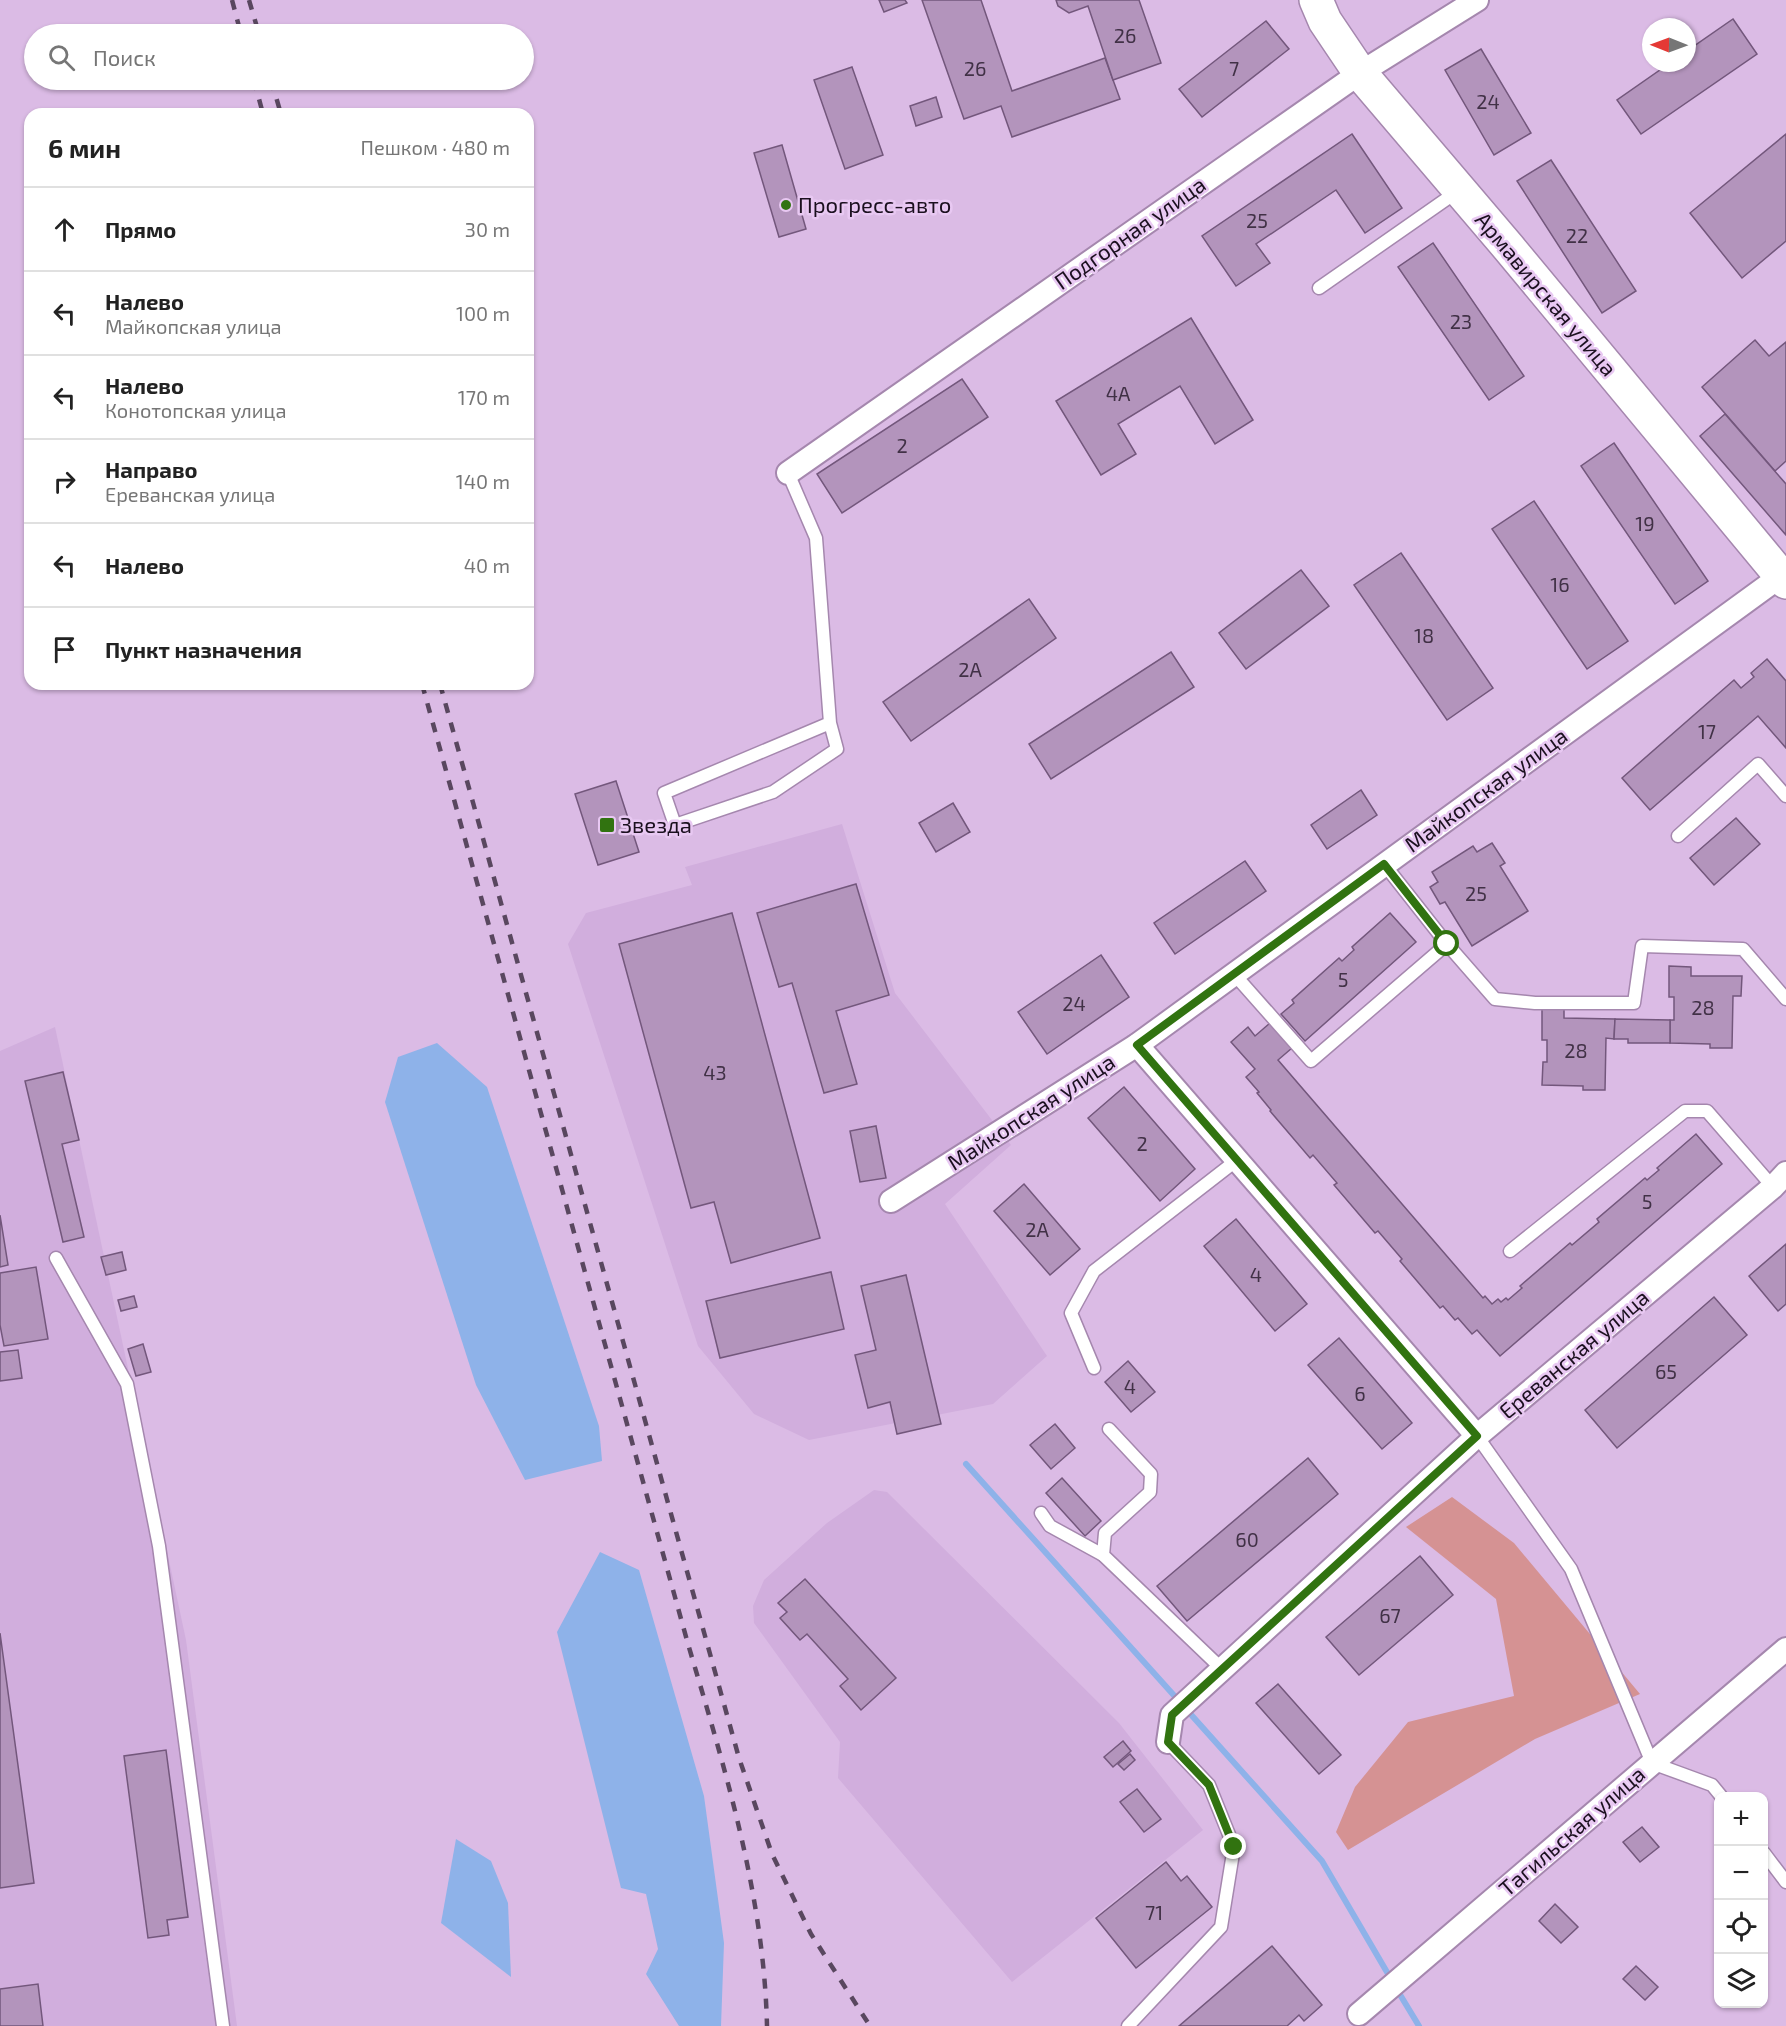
<!DOCTYPE html>
<html lang="ru">
<meta charset="utf-8">
<style>
:root{--surface:#fff;--page:#f2f2f2;--text:#222;--muted:#767676;--line:#e0e0e0}
body{margin:0;font-family:"Exo 2",sans-serif;background:var(--page);color:var(--text)}
.controls{position:absolute;right:18px;bottom:18px;display:grid;overflow:hidden;border-radius:12px;box-shadow:0 2px 4px #0004}
.controls button{width:54px;height:54px;display:grid;place-items:center;padding:0;border:0;border-bottom:2px solid var(--line);background:var(--surface);color:var(--text);font:30px sans-serif}
.compass{position:absolute;left:1642px;top:18px;width:54px;height:54px;border-radius:50%;background:var(--surface);box-shadow:0 2px 4px #0004;rotate:271deg}
.stop{position:absolute;width:18px;height:18px;margin:-14px;border:4px solid #317310;border-radius:50%;background:#fff}
.stop.end{background:#317310;border-color:#fff;box-shadow:0 2px 6px #0008}
.list{margin:0;padding:0;list-style:none}
h2{display:flex;justify-content:space-between;align-items:center;height:78px;margin:0;padding:0 24px;font-size:26px}
h2 small{font-size:20px;font-weight:400;color:var(--muted)}
.list li{display:grid;grid-template-columns:39px 1fr auto;gap:18px;align-items:center;box-sizing:border-box;height:84px;padding:0 24px;border-top:2px solid var(--line)}
.list b{display:block;font-size:22px;white-space:nowrap}
.list p{margin:0;font-size:20px;white-space:nowrap;color:var(--muted)}
.list em{font-size:20px;font-style:normal;color:var(--muted)}
.icon{flex:none;width:33px;height:33px;fill:none;stroke:currentColor;stroke-width:2;stroke-linecap:round;stroke-linejoin:round}
.map{position:relative;flex:none;width:1786px;height:2026px;overflow:hidden}
.search{position:absolute;background:var(--surface);box-shadow:0 2px 4px #0004;left:24px;top:24px;width:510px;height:66px;display:flex;align-items:center;gap:15px;box-sizing:border-box;padding:0 21px;border-radius:33px;color:var(--muted);font-size:22px}
.panel{position:absolute;background:var(--surface);box-shadow:0 2px 4px #0004;left:24px;top:108px;width:510px;height:582px;border-radius:18px}
.map>svg:first-child{display:block}
.built{fill:#d1aedd}
.green{fill:#d59293}
.water{fill:#8eb2e9}
.lines{fill:none;stroke-linecap:round;stroke-linejoin:round}
.stream{stroke:#8eb2e9;stroke-width:6}
.building{fill:#b394bc;stroke:#73577c;stroke-width:1.5}
.service-casing{stroke:#a587ae;stroke-width:15}
.minor-casing{stroke:#a587ae;stroke-width:26}
.secondary-casing{stroke:#a587ae;stroke-width:36}
.service{stroke:#fff;stroke-width:12}
.minor{stroke:#fff;stroke-width:22}
.secondary{stroke:#fff;stroke-width:33}
.rail{stroke:#59475f;stroke-width:4.5;stroke-dasharray:10 10;stroke-linecap:butt}
.route{stroke:#317310;stroke-width:8}
.poi-dot{fill:#317310;stroke:#e8c8f2;stroke-width:2}
.labels{text-anchor:middle;stroke-width:5;stroke-linejoin:round;paint-order:stroke}
.number-label{font-size:20px;fill:#413146}
.poi-label{font-size:22px;fill:#1b101f;stroke:#e8c8f2;text-anchor:start}
.street-label{font-size:22px;fill:#1b101f;stroke:#e8c8f2}
</style>
<div class="map">
<svg width="1786" height="2026" viewBox="0 0 1786 2026">
<rect width="100%" height="100%" fill="#dbbbe5"/>
<g class="built">
<path d="M842 824 895 993 1011 1145 945 1204 1047 1356 993 1404 809 1440 754 1414 698 1346 568 944 586 913 692 885 685 867Z"/>
<path d="M55 1027 186 1640 237 2026H0V1051Z"/>
<path d="M874 1490 887 1492 1119 1723 1203 1830 1012 1982 838 1778 840 1742 754 1623 753 1606 764 1580 827 1523Z"/>
</g>
<path class="green" d="M1452 1497 1514 1543 1640 1694 1535 1739 1348 1850 1336 1832 1355 1787 1408 1722 1514 1696 1496 1599 1406 1527Z"/>
<g class="water">
<path d="M437 1043 487 1087 599 1426 602 1461 525 1480 476 1385 385 1102 398 1057Z"/>
<path d="M600 1552 639 1570 704 1796 724 1943 721 2026H679L646 1974 658 1949 646 1894 621 1888 557 1632Z"/>
<path d="M456 1839 491 1861 508 1903 511 1977 441 1923Z"/>
</g>
<g class="lines">
<g class="stream">
<path d="M966 1464 1179 1701"/>
<path d="M1186 1709 1322 1861 1391 1979"/>
<path d="M1396 1988 1419 2026"/>
</g>
</g>
<g class="building">
<path d="M879 0H905L907 3 884 12Z"/>
<path d="M922 0H981L1012 91 1105 58 1120 99 1012 137 1001 106 964 119Z"/>
<path d="M1056 0H1139L1161 63 1113 80 1088 6 1069 13 1058 6Z"/>
<path d="M1733 19 1757 54 1641 134 1617 100 1670 63H1687V51Z"/>
<path d="M1266 21 1289 49 1202 117 1179 89Z"/>
<path d="M1481 49 1531 133 1494 155 1445 70Z"/>
<path d="M852 67 883 155 845 169 814 80Z"/>
<path d="M936 97 942 117 916 126 910 106Z"/>
<path d="M1352 134 1402 208 1365 233 1336 190 1256 244 1270 263 1236 286 1202 236Z"/>
<path d="M1786 134V241L1742 278 1690 213Z"/>
<path d="M782 145 806 229 779 237 754 153Z"/>
<path d="M1551 160 1636 291 1602 313 1517 181Z"/>
<path d="M1433 243 1524 376 1489 400 1398 267Z"/>
<path d="M1191 318 1253 420 1215 444 1180 386 1118 424 1136 454 1101 475 1056 401Z"/>
<path d="M1755 340 1769 356 1786 342V461L1775 471 1702 387Z"/>
<path d="M962 379 988 417 842 513 817 474Z"/>
<path d="M1725 414 1786 484V535L1700 436Z"/>
<path d="M1614 443 1708 581 1675 604 1581 466Z"/>
<path d="M1534 501 1628 641 1587 669 1492 529Z"/>
<path d="M1401 553 1493 688 1447 720 1354 585Z"/>
<path d="M1301 570 1329 606 1246 669 1219 633Z"/>
<path d="M1029 599 1056 638 911 741 883 702Z"/>
<path d="M1171 652 1194 687 1051 779 1029 744Z"/>
<path d="M1767 659 1786 681V748L1758 716 1650 810 1622 778 1734 680 1741 688 1754 677 1751 673Z"/>
<path d="M616 781 639 852 598 865 575 794Z"/>
<path d="M1361 790 1377 815 1327 849 1311 825Z"/>
<path d="M953 803 970 832 936 852 919 823Z"/>
<path d="M1736 818 1760 844 1714 885 1690 858Z"/>
<path d="M1492 843 1505 863 1500 866 1528 911 1472 946 1445 902 1440 904 1430 887 1438 882 1432 872 1473 846 1477 852Z"/>
<path d="M1245 861 1266 891 1175 954 1154 923Z"/>
<path d="M856 884 889 995 836 1011 857 1084 824 1093 792 983 779 987 757 913Z"/>
<path d="M732 913 820 1238 731 1263 714 1202 691 1208 619 944Z"/>
<path d="M1390 913 1416 942 1305 1041 1281 1014 1294 1003 1292 1000 1339 958 1342 961 1354 950 1352 947Z"/>
<path d="M1101 955 1129 997 1047 1054 1018 1012Z"/>
<path d="M1669 966 1691 967V976H1742L1741 996H1733L1732 1048H1710V1044L1670 1043V1020H1674V997H1669Z"/>
<path d="M1542 1009H1564V1018L1615 1019 1614 1039 1606 1038 1605 1090H1583V1086L1542 1085 1543 1062H1547V1040H1542Z"/>
<path d="M1615 1019 1670 1020V1043H1628V1039H1614Z"/>
<path d="M1270 1023 1292 1048 1278 1060 1483 1298 1485 1296 1492 1304 1498 1299 1501 1302 1506 1298 1508 1300 1522 1288 1520 1286 1570 1243 1572 1245 1599 1222 1597 1219 1645 1178 1647 1180 1659 1170 1657 1168 1696 1134 1722 1164 1500 1356 1477 1330 1472 1334 1458 1318 1455 1320 1443 1306 1440 1308 1400 1261 1402 1259 1378 1231 1375 1233 1334 1185 1337 1183 1313 1155 1310 1158 1270 1111 1271 1110 1257 1093 1259 1092 1246 1077 1255 1069 1231 1042 1248 1027 1255 1036Z"/>
<path d="M63 1072 79 1140 62 1144 84 1237 63 1242 25 1081Z"/>
<path d="M1124 1087 1195 1169 1160 1201 1088 1118Z"/>
<path d="M876 1126 886 1178 860 1182 850 1131Z"/>
<path d="M1024 1184 1080 1249 1050 1275 994 1211Z"/>
<path d="M0 1215 8 1265 0 1267Z"/>
<path d="M1236 1219 1307 1304 1275 1331 1204 1246Z"/>
<path d="M1786 1244V1304L1778 1311 1749 1276Z"/>
<path d="M122 1252 126 1270 106 1275 101 1257Z"/>
<path d="M36 1267 48 1339 4 1346 0 1325V1273Z"/>
<path d="M831 1272 844 1329 720 1358 706 1301Z"/>
<path d="M906 1275 941 1424 897 1434 890 1402 868 1408 855 1355 876 1350 861 1286Z"/>
<path d="M134 1296 137 1307 121 1311 118 1300Z"/>
<path d="M1714 1297 1747 1335 1617 1448 1585 1410Z"/>
<path d="M1339 1338 1412 1423 1382 1449 1308 1365Z"/>
<path d="M143 1344 151 1372 136 1376 128 1349Z"/>
<path d="M18 1350 22 1378 0 1381V1352Z"/>
<path d="M1128 1361 1155 1392 1131 1412 1105 1382Z"/>
<path d="M1055 1424 1075 1448 1051 1469 1030 1445Z"/>
<path d="M1308 1458 1338 1494 1187 1621 1157 1586Z"/>
<path d="M1062 1478 1101 1521 1085 1536 1046 1493Z"/>
<path d="M1420 1556 1453 1595 1359 1675 1326 1637Z"/>
<path d="M805 1579 896 1678 861 1710 840 1686 848 1679 807 1634 800 1640 780 1618 787 1612 778 1603Z"/>
<path d="M0 1633 34 1883 0 1888Z"/>
<path d="M1278 1684 1341 1755 1319 1774 1256 1703Z"/>
<path d="M1123 1741 1131 1751 1113 1767 1104 1757Z"/>
<path d="M166 1750 188 1917 167 1920 169 1935 148 1938 124 1756Z"/>
<path d="M1130 1754 1135 1760 1124 1770 1118 1764Z"/>
<path d="M1137 1789 1161 1819 1144 1832 1120 1802Z"/>
<path d="M1642 1827 1659 1847 1640 1862 1623 1842Z"/>
<path d="M1166 1862 1181 1881 1187 1876 1212 1907 1136 1968 1096 1918Z"/>
<path d="M1555 1904 1578 1927 1561 1943 1539 1921Z"/>
<path d="M1272 1946 1322 2005 1304 2021 1299 2015 1287 2026H1179Z"/>
<path d="M1636 1966 1658 1987 1645 2000 1623 1979Z"/>
<path d="M38 1984 43 2026H0V1989Z"/>
</g>
<g class="lines">
<defs>
<g id="service">
<path d="M1319 288 1458 191"/>
<path d="M788 473 816 538 830 723 664 793 675 825 773 792 837 749 830 723"/>
<path d="M1678 836 1758 764 1786 796"/>
<path d="M1384 864 1447 944 1495 999 1535 1003H1634L1642 946 1743 949 1786 999"/>
<path d="M1234 974 1311 1061 1447 944"/>
<path d="M1510 1251 1685 1111H1707L1773 1187"/>
<path d="M56 1258 127 1384 159 1546 223 2026"/>
<path d="M1094 1368 1071 1313 1094 1271 1237 1160"/>
<path d="M1109 1429 1151 1474 1150 1492 1105 1533 1103 1555 1222 1669"/>
<path d="M1477 1436 1571 1569 1652 1763 1712 1785 1721 1796"/>
<path d="M1041 1513 1050 1526 1103 1555"/>
<path d="M1764 1853 1786 1882"/>
<path d="M1128 2026 1221 1927 1234 1847 1209 1785 1168 1742"/>
</g>
<g id="minor">
<path d="M788 473 1360 73 1477 0"/>
<path d="M1137 1045 1477 1436"/>
<path d="M891 1201 1137 1045 1781 576"/>
<path d="M1168 1742 1172 1715 1477 1436 1773 1187 1786 1173"/>
<path d="M1359 2014 1786 1649"/>
</g>
<path id="secondary" d="M1316 0 1325 21 1360 73 1509 248 1786 582"/>
</defs>
<use href="#service" class="service-casing"/>
<use href="#minor" class="minor-casing"/>
<use href="#secondary" class="secondary-casing"/>
<use href="#service" class="service"/>
<use href="#minor" class="minor"/>
<use href="#secondary" class="secondary"/>
<g class="rail">
<path d="M232 0 241 34"/>
<path d="M249 0 259 34"/>
<path d="M254 80 263 114"/>
<path d="M271 80 281 114"/>
<path d="M422 684 688 1644C725 1769 764 1895 767 2026"/>
<path d="M440 684 739 1758 772 1854 811 1934 870 2026"/>
</g>
</g>
<g class="lines">
<path class="route" d="M1234 1847 1209 1785 1168 1742 1172 1715 1477 1436 1137 1045 1384 864 1447 944"/>
</g>
<g class="poi-dot">
<circle cx="786" cy="205" r="6"/>
<rect x="599" y="817" width="16" height="16" rx="3"/>
</g>
<g class="labels">
<g class="number-label">
<text x="1125" y="43">26</text>
<text x="975" y="76">26</text>
<text x="1234" y="76">7</text>
<text x="1488" y="109">24</text>
<text x="1257" y="228">25</text>
<text x="1577" y="243">22</text>
<text x="1461" y="329">23</text>
<text x="1118" y="401">4А</text>
<text x="902" y="453">2</text>
<text x="1645" y="531">19</text>
<text x="1560" y="592">16</text>
<text x="1424" y="643">18</text>
<text x="970" y="677">2А</text>
<text x="1707" y="739">17</text>
<text x="1476" y="901">25</text>
<text x="1343" y="987">5</text>
<text x="1074" y="1011">24</text>
<text x="1703" y="1015">28</text>
<text x="1576" y="1058">28</text>
<text x="715" y="1080">43</text>
<text x="1142" y="1151">2</text>
<text x="1647" y="1209">5</text>
<text x="1037" y="1237">2А</text>
<text x="1256" y="1282">4</text>
<text x="1666" y="1379">65</text>
<text x="1130" y="1394">4</text>
<text x="1360" y="1401">6</text>
<text x="1247" y="1547">60</text>
<text x="1390" y="1623">67</text>
<text x="1154" y="1920">71</text>
</g>
<g class="poi-label">
<text x="798" y="213">Прогресс-авто</text>
<text x="620" y="833">Звезда</text>
</g>
<g class="street-label">
<text transform="translate(1130 233) rotate(-35)" y="8">Подгорная улица</text>
<text transform="translate(1546 294) rotate(50)" y="8">Армавирская улица</text>
<text transform="translate(1486 790) rotate(-36)" y="8">Майкопская улица</text>
<text transform="translate(1031 1112) rotate(-33)" y="8">Майкопская улица</text>
<text transform="translate(1574 1354) rotate(-40)" y="8">Ереванская улица</text>
<text transform="translate(1572 1831) rotate(-41)" y="8">Тагильская улица</text>
</g>
</g>
</svg>
<div class="controls">
<button>+</button>
<button>−</button>
<button><svg class="icon" aria-label="locate" viewBox="0 0 24 24"><circle cx="12" cy="12" r="6"/><path d="M12 2v4M12 18v4M2 12h4M18 12h4"/></svg></button>
<button><svg class="icon" aria-label="layers" viewBox="0 0 24 24"><path d="M12 4l9 5-9 5-9-5zM3 14l9 5 9-5"/></svg></button>
</div>
<svg class="compass" viewBox="-18 -18 36 36"><path d="M0-13l5 13h-10z" fill="#e53935"/><path d="M0 13l5-13h-10z" fill="#767676"/></svg>
<div class="stop" style="left:1447px;top:944px"></div>
<div class="stop end" style="left:1234px;top:1847px"></div>
<div class="search"><svg class="icon" aria-label="search" viewBox="0 0 24 24"><circle cx="10" cy="10" r="6"/><path d="M15 15l6 6"/></svg>Поиск</div>
<section class="panel">
<h2>6 мин<small>Пешком · 480 m</small></h2>
<ul class="list">
<li><svg class="icon" aria-label="ahead" viewBox="0 0 24 24"><path d="M12 20V5M6 11l6-6 6 6"/></svg><div><b>Прямо</b></div><em>30 m</em></li>
<li><svg class="icon" aria-label="left" viewBox="0 0 24 24"><path d="M17 20v-9H6M10 6l-5 5 5 5"/></svg><div><b>Налево</b><p>Майкопская улица</p></div><em>100 m</em></li>
<li><svg class="icon" aria-label="left" viewBox="0 0 24 24"><path d="M17 20v-9H6M10 6l-5 5 5 5"/></svg><div><b>Налево</b><p>Конотопская улица</p></div><em>170 m</em></li>
<li><svg class="icon" aria-label="right" viewBox="0 0 24 24"><path d="M7 20v-9h11M14 6l5 5-5 5"/></svg><div><b>Направо</b><p>Ереванская улица</p></div><em>140 m</em></li>
<li><svg class="icon" aria-label="left" viewBox="0 0 24 24"><path d="M17 20v-9H6M10 6l-5 5 5 5"/></svg><div><b>Налево</b></div><em>40 m</em></li>
<li><svg class="icon" aria-label="arrive" viewBox="0 0 24 24"><path d="M6 21V4h12l-3 4 3 4H6"/></svg><div><b>Пункт назначения</b></div></li>
</ul>
</section>
</div>
